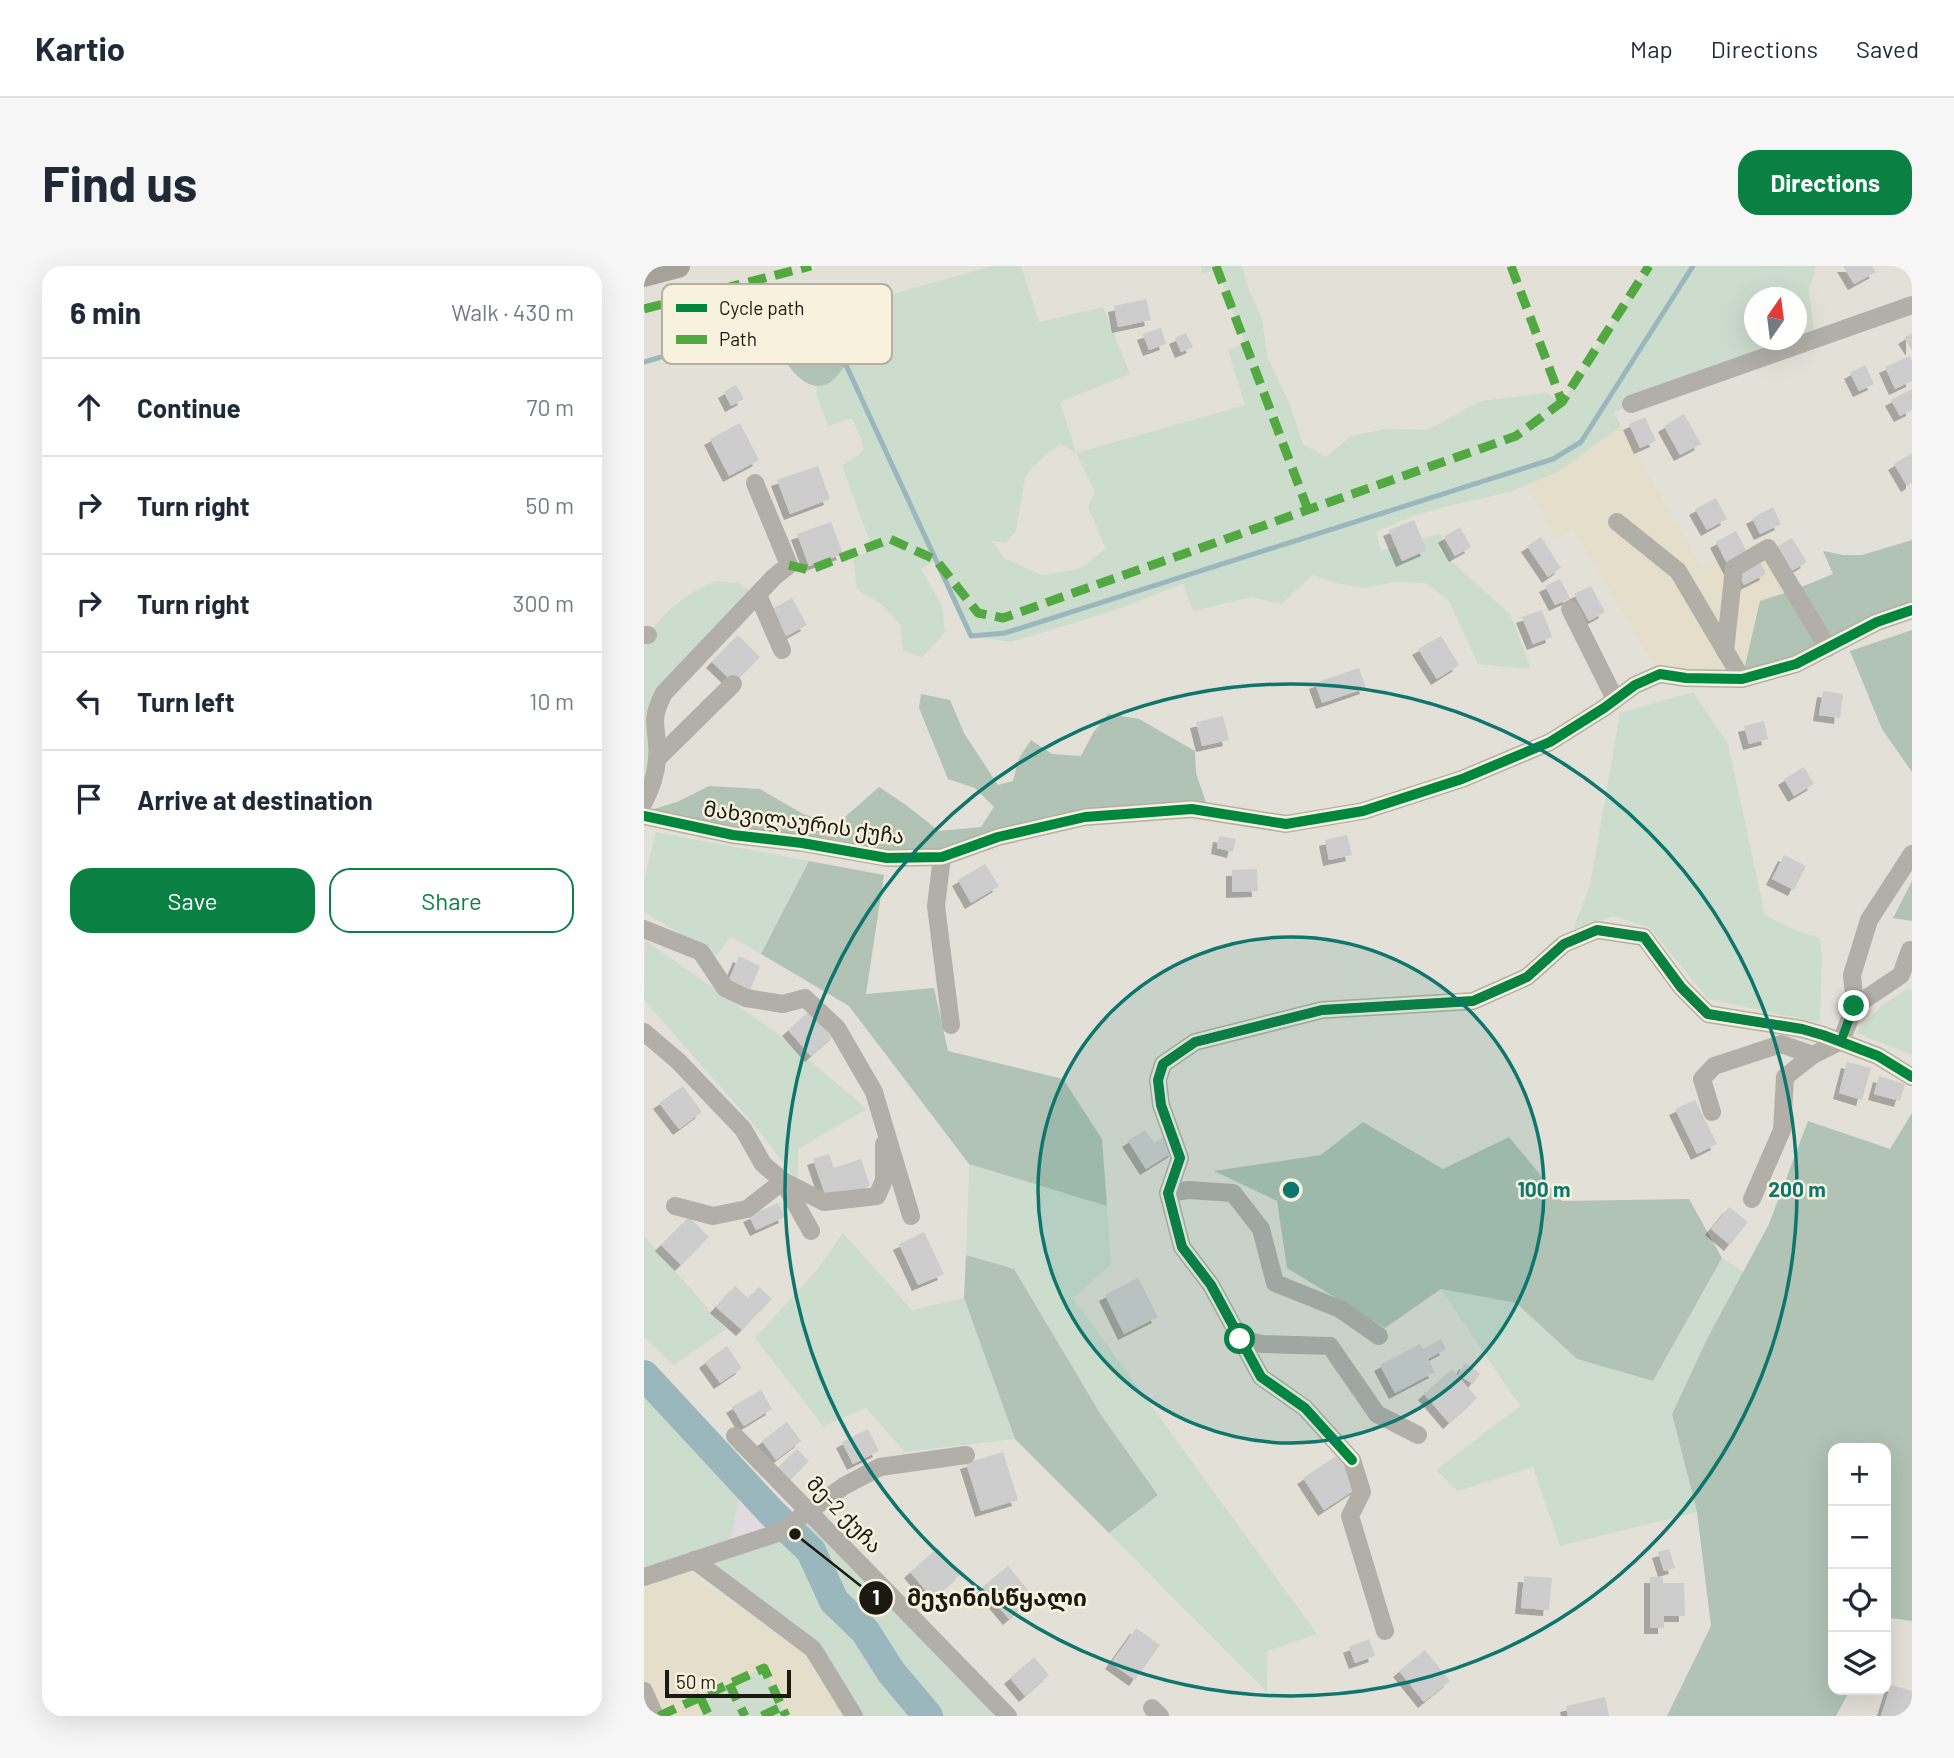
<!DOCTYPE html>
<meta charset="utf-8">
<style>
:root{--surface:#fff;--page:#f6f6f7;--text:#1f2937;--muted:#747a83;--line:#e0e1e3;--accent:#0b8043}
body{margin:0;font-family:Barlow,"Noto Sans Georgian",sans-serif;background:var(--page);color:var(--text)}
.controls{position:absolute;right:21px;bottom:21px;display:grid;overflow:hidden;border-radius:14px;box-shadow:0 7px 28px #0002}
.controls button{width:63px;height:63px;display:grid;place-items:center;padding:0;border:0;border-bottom:2px solid var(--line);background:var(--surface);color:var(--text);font:35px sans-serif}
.compass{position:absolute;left:1100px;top:21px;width:63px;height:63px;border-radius:50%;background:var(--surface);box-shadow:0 7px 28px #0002;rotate:14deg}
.scale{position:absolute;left:21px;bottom:18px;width:126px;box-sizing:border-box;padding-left:7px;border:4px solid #1b1912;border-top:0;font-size:19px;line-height:24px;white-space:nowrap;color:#1b1912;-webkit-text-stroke:5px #f7f1de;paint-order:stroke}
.stop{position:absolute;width:21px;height:21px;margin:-16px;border:5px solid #0b8043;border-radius:50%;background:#fff}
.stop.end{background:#0b8043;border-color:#fff;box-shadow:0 2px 7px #0008}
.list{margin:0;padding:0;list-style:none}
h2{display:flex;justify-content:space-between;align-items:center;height:91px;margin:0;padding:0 28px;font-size:30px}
h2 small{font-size:23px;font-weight:400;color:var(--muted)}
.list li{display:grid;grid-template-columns:46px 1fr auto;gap:21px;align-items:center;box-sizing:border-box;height:98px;padding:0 28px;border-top:2px solid var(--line)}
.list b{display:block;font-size:26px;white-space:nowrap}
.list em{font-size:23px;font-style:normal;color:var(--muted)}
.actions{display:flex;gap:14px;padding:21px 28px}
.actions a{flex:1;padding:16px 0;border:2px solid var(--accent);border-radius:21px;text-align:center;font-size:24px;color:var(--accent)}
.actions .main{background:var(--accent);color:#fff}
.icon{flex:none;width:38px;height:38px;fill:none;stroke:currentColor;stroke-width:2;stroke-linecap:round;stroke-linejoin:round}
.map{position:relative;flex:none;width:1268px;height:1450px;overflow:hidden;border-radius:21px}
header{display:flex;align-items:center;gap:42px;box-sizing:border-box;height:98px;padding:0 35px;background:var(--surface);border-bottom:2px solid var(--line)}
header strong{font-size:33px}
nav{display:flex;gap:38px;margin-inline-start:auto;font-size:24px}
.intro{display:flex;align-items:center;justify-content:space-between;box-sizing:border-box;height:168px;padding:0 42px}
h1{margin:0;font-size:49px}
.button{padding:18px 32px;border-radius:21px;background:var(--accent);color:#fff;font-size:24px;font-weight:700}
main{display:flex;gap:42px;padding:0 42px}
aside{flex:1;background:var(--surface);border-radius:21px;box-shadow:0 7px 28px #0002}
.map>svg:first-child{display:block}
.commercial{fill:#e3d9e0}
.built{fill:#e4decb}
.green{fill:#ccddce;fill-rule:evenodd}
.forest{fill:#b0c3b4}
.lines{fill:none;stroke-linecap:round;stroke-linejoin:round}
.stream{stroke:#9ab7be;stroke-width:5}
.river{stroke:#9ab7be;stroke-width:30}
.building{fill:#cecdcd;filter:url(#shadow)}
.minor{stroke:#b2afa9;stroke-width:18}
.highway{stroke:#a6a29a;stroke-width:24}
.quiet{stroke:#52a942;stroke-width:9;stroke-dasharray:18 9;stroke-linecap:butt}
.cycleway-casing{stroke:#f7f1de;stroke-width:15}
.cycleway{stroke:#00873e;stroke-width:10}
.route{stroke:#0b8043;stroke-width:9}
.ring{fill:none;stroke:#0f766e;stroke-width:3.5}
.labels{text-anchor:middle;stroke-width:5;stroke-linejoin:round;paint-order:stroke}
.street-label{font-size:21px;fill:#1b1912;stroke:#f7f1de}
.key{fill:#f7f1de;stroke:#b5b0a1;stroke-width:2}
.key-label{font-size:19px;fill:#1b1912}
.centre{fill:#0f766e;stroke:#f7f1de;stroke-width:3.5}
.ring-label{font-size:21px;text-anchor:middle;font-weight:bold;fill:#0f766e;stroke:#f7f1de;stroke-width:5;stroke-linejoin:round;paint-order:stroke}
.leader{fill:none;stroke:#1b1912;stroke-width:2.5}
.callout-dot{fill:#1b1912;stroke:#f7f1de;stroke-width:2.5}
.mark-label{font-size:21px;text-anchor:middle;font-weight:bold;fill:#fff}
.callout-label{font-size:23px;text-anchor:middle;font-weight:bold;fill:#1b1912;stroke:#f7f1de;stroke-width:5;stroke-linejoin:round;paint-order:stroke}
</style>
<header>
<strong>Kartio</strong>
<nav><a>Map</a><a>Directions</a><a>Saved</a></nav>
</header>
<div class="intro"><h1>Find us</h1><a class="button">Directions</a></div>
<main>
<aside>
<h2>6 min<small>Walk · 430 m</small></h2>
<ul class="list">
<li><svg class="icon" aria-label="ahead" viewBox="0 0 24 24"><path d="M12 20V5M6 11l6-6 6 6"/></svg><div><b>Continue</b></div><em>70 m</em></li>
<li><svg class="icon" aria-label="right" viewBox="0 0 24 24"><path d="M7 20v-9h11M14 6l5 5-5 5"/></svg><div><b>Turn right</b></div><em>50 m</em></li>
<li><svg class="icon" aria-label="right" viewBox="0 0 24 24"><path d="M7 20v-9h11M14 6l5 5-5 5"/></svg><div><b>Turn right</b></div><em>300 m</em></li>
<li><svg class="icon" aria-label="left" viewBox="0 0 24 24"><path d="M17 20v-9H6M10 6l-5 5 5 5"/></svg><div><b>Turn left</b></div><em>10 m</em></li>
<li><svg class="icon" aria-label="arrive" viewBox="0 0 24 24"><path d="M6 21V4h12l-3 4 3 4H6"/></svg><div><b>Arrive at destination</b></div></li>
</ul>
<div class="actions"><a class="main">Save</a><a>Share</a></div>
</aside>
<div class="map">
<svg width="1268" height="1450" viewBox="0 0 1268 1450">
<defs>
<filter id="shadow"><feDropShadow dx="-6" dy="6" stdDeviation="0" flood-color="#0004"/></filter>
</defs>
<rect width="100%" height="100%" fill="#e3e0d7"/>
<path class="commercial" d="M98 1215 128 1247 134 1267 85 1283Z"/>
<g class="built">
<path d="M977 160 1058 303 1121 273 1150 324 1098 413 1016 408 929 261 913 273 883 219 914 206Z"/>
<path d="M42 1306 166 1390 201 1450H0V1321Z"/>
</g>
<g class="green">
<path d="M348 0H377L395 56 459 41 486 108 416 136 432 187 601 139 584 84 601 78 573 3 558 8 557 0H598L604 22 618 53 624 93 645 136 659 178 682 191 707 170 742 163 783 164 837 135 902 127 918 136 1005 0H1172L1165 25 1171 74 970 146 977 160 914 206 866 226 808 239 769 250 732 266 737 285 796 267 809 297 866 348 887 403 834 398 805 335 782 317 752 316 719 322 691 317 669 309 637 338 607 331 549 345 539 318 466 346 367 376 327 370 292 294 277 303 298 340 301 366 278 391 259 385 256 358 238 339 213 323 209 291 229 284 198 200 219 185 218 175 208 152 184 160 172 128 173 120 186 117 202 99 129 62ZM1111 32H1153V74H1111ZM416 178 432 187 451 226 444 241 462 283 435 303 398 309 362 293 347 275 362 277 372 265 381 212 389 200Z"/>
<path d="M71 315 94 317 114 329 20 427 6 526 0 513V369H4C26 340 38 331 71 315Z"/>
<path d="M1049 426 1084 478 1121 649 1150 664 1176 672 1178 691 1176 757 1064 733 1006 662 970 650 929 663 946 620 976 447Z"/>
<path d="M12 566 165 595 117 688 87 671 72 690 0 646V613Z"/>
<path d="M1 674 134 768 223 843 154 883V917L117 867 0 734Z"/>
<path d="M1264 723 1268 725V789L1212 767 1238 739Z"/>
<path d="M325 898 463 940 467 999 429 1032 673 1368 624 1385 623 1426 465 1267 514 1228 457 1149 370 1003 322 989Z"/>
<path d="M199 967 268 1044 320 1032 371 1173 261 1186 222 1142 179 1160 111 1072 173 1004Z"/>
<path d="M0 970 82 1063 30 1099 0 1071Z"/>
<path d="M1078 992 1100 1006 1064 1071 1028 1148 1053 1246 916 1280 889 1201 814 1225 792 1204 876 1140 797 1023 872 1037 933 1093 1009 1115Z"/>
<path d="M0 1109 98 1215 85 1283 158 1250 364 1450H210L169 1383 50 1294 0 1311Z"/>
<path d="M120 1402 142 1450H65L56 1431Z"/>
</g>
<g class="forest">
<path d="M129 62 202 99C197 104 192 112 187 116 165 131 143 101 136 84 132 77 131 69 129 62Z"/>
<path d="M1268 274V344L1098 413 1116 335 1150 324 1189 308 1179 285 1199 289H1218Z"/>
<path d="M1268 364V506L1238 463 1206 385Z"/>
<path d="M277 428 306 434 320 467 354 519 369 515 375 492 387 474 408 488 437 490 449 467 464 448 495 453 551 485 552 507 565 545 441 551 298 591 243 592 0 546 33 536 65 520 116 523 159 548 192 559 235 521 262 539 295 565 337 561 350 541 331 522 304 513 275 442Z"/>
<path d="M165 595 240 609 222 728 290 722 304 785 419 813 458 873 463 940 325 898 205 740 117 688Z"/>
<path d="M1268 615V655L1249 652Z"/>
<path d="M1268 847V1355L1246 1352 1242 1359V1182H1189V1424H1206L1192 1450H1023L1067 1360 1053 1246 1028 1148 1064 1071 1125 958 1164 855 1246 883Z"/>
<path d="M719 856 799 903 865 871 918 935 1045 933 1078 992 1009 1115 933 1093 872 1037 797 1023 741 1062 643 1002 633 935 570 905 677 889Z"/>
<path d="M322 989 370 1003 457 1149 514 1229 465 1267 371 1173 320 1032Z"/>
</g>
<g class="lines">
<path class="stream" d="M0 96 118 61 129 62 202 99 327 370 361 367 909 193 937 176 1049 0"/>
<path class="river" d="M0 1109 128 1247 167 1285 190 1335 221 1365 247 1406 284 1450"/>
</g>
<g class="building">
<path d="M1199 0H1228L1232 6 1210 18Z"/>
<path d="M502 33 507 54 474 61 470 40Z"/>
<path d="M517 62 522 78 505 84 499 68Z"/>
<path d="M542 67 549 81 537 86 531 72Z"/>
<path d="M1268 67V84L1260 72Z"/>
<path d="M1266 90 1268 95V115L1251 123 1241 101Z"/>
<path d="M1221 99 1230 118 1215 125 1206 107Z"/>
<path d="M92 119 100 133 87 140 80 126Z"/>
<path d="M1268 123V144L1256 150 1247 134Z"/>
<path d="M1040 148 1057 178 1036 189 1020 160Z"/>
<path d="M1001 151 1012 175 996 182 985 158Z"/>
<path d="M96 157 115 194 85 210 66 173Z"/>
<path d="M1268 187V217L1263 220 1250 198Z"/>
<path d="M174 200 186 233 146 248 133 214Z"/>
<path d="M1072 232 1083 253 1063 264 1051 243Z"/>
<path d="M1129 241 1137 258 1116 268 1108 252Z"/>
<path d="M770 254 783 284 758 295 745 264Z"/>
<path d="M187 256 199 288 165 300 153 268Z"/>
<path d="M816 261 827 281 811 290 800 271Z"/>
<path d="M1092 265 1106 292 1086 303 1072 276Z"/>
<path d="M897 271 917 302 904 311 883 280Z"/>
<path d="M1148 272 1163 296 1144 307 1129 283Z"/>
<path d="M1115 294 1122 308 1100 319 1093 306Z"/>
<path d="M916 313 926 332 911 339 901 320Z"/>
<path d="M947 320 961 346 945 355 930 328Z"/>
<path d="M148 332 163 359 141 371 126 344Z"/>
<path d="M898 344 908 371 889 378 878 351Z"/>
<path d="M94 369 116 391 90 417 68 396Z"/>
<path d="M797 370 815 399 793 413 774 383Z"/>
<path d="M715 402 722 422 678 437 671 417Z"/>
<path d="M1179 425 1199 428 1196 452 1175 449Z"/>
<path d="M579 450 585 474 558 480 552 456Z"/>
<path d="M1120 455 1124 473 1105 478 1100 460Z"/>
<path d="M1160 501 1170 518 1150 530 1140 513Z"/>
<path d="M703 569 708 589 685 594 681 574Z"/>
<path d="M575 570 592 573 589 586 573 582Z"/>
<path d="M1140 589 1162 600 1150 624 1128 613Z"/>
<path d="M341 598 355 620 327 637 314 614Z"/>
<path d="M613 603 614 625 588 626V604Z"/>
<path d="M95 690 116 700 106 725 84 716Z"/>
<path d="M169 742 192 768 167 790 144 764Z"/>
<path d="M1203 796 1227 802 1218 834 1195 827Z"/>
<path d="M1235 810 1261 818 1256 835 1230 828Z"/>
<path d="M39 820 58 846 35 863 15 837Z"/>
<path d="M1051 834 1073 878 1053 888 1031 843Z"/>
<path d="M501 864 510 877 522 870 531 885 502 903 484 875Z"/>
<path d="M185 888 190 902 217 893 226 920 183 934 169 893Z"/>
<path d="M134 937 141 951 112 964 105 950Z"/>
<path d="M1085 941 1104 956 1086 979 1067 963Z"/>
<path d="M45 951 65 971 37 999 17 979Z"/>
<path d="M280 966 300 1008 274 1019 255 978Z"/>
<path d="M494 1012 514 1051 480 1068 461 1029Z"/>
<path d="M91 1020 104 1032 115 1021 128 1033 98 1064 72 1041Z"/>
<path d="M797 1073 802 1083 784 1093 791 1106 751 1127 736 1099 776 1078 779 1083Z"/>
<path d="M83 1080 98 1102 76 1117 61 1096Z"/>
<path d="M821 1097 836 1107 829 1118 814 1109Z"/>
<path d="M808 1103 833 1132 805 1157 780 1128Z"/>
<path d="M117 1124 128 1143 100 1160 88 1141Z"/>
<path d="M143 1156 157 1175 132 1194 118 1175Z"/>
<path d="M224 1163 235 1185 209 1198 198 1176Z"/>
<path d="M153 1183 165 1195 144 1216 132 1204Z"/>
<path d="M359 1186 374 1234 337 1245 322 1197Z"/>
<path d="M694 1189 715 1221 680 1244 659 1212Z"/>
<path d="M294 1282 317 1308 289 1333 266 1306Z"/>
<path d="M1025 1283 1031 1302 1020 1305 1014 1286Z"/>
<path d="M364 1300 390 1331 365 1353 338 1321Z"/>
<path d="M880 1310 908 1312 905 1344 877 1342Z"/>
<path d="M1006 1311H1019V1317H1040L1041 1350H1020V1362H1006Z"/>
<path d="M492 1362 516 1379 491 1414 467 1397Z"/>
<path d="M725 1373 731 1390 711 1397 705 1381Z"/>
<path d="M781 1384 806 1415 780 1436 755 1405Z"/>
<path d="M390 1391 405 1409 381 1430 366 1412Z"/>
<path d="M1247 1419 1268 1425V1450H1237Z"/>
<path d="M961 1431 965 1450H924L922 1440Z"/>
</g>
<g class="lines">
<g class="minor">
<path d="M987 138 1268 39"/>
<path d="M973 256 1034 305 1098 413"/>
<path d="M114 329 138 384"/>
<path d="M926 343 971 433"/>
<path d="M0 369H4"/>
<path d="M1081 385 1090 302 1124 282 1184 382"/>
<path d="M14 492 89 418"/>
<path d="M0 536C7 523 12 507 13 493 16 463 3 459 20 427L130 311 145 299 111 217"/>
<path d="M0 550 89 569 158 577 243 592 298 591 354 571 441 551 548 543 642 558 719 545 818 513 906 476 960 442 991 419 1016 408 1042 412 1098 413 1152 398 1233 356 1268 344"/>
<path d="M298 591 292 640 307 759"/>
<path d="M0 663 57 686 81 722 102 732 139 738 161 732 193 762 230 826 267 950"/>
<path d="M1211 740 1208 709 1225 654 1268 588"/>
<path d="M0 766 34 795 99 863 119 898 139 915 167 965"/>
<path d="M1068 846 1058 813 1070 800 1137 778 1169 789"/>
<path d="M524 927 545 924 589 927 617 963 631 1017 696 1043 735 1070"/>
<path d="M1108 933 1138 864 1141 811 1169 789 1197 775 1211 740 1257 709 1266 684"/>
<path d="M31 940 69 950 103 943 139 915 180 936 233 930 240 914V878"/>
<path d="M596 1073 618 1078 686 1080 733 1148 774 1169"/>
<path d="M91 1170 364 1450"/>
<path d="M50 1294 169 1383 210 1450"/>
<path d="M0 1311 134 1267 200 1220 236 1201 322 1189"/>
<path d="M741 1365 706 1250 718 1226 708 1194 661 1142 617 1111 567 1019 538 981 524 927 536 892 517 839 514 814 519 798 551 776 678 744 829 735 883 711 920 678 953 664 1000 671 1037 721 1064 748 1158 763 1179 769 1234 790 1268 811"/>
<path d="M0 1425 11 1450"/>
<path d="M508 1442 516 1450"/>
</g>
<path class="highway" d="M0 9 34 0"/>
<g class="quiet">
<path d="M572 0 664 244"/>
<path d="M867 0 918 136 1005 0"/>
<path d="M0 43 167 0"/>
<path d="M145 299 165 304 246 273 292 294 334 347 359 352 872 170 918 136"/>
<path d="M85 1418 101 1450"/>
<path d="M56 1431 65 1450"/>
<path d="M15 1450 120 1402 142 1450"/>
<path d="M118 1450 137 1441"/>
</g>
<defs>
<g id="cycleway">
<path d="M0 550 89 569 158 577 243 592 298 591 354 571 441 551 548 543 642 558 719 545 818 513 906 476 960 442 991 419 1016 408 1042 412 1098 413 1152 398 1233 356 1268 344"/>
<path d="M708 1194 661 1142 617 1111 567 1019 538 981 524 927 536 892 517 839 514 814 519 798 551 776 678 744 829 735 883 711 920 678 953 664 1000 671 1037 721 1064 748 1158 763 1179 769 1234 790 1268 811"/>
</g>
</defs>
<use href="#cycleway" class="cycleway-casing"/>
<use href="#cycleway" class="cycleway"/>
</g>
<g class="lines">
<path class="route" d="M596 1073 567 1019 538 981 524 927 536 892 517 839 514 814 519 798 551 776 678 744 829 735 883 711 920 678 953 664 1000 671 1037 722 1063 748 1158 763 1197 775 1210 740"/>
</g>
<circle cx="647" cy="924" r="253" fill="#0f766e" fill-opacity=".12"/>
<g class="ring">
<circle cx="647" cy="924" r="253"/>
<circle cx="647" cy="924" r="506"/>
</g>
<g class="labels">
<g class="street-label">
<text transform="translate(160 557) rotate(8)" y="7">მახვილაურის ქუჩა</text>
<text transform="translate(200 1249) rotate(46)" y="7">მე-2 ქუჩა</text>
</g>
</g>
<rect x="18" y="18" width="230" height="80" rx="10" class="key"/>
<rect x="32" y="38" width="31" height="8" fill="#00873e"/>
<rect x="32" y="69" width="31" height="9" fill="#52a942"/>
<g class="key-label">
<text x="75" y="49">Cycle path</text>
<text x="75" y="80">Path</text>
</g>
<circle cx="647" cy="924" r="10" class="centre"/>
<g class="ring-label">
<text x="900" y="931">100 m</text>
<text x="1153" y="931">200 m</text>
</g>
<path class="leader" d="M151 1268L232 1332"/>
<g class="callout-dot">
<circle cx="151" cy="1268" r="7"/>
<circle cx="232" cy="1332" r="18"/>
</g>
<g class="mark-label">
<text x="232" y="1339">1</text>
</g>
<g class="callout-label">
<text x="353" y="1340">მეჯინისწყალი</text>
</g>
</svg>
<div class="controls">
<button>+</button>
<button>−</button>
<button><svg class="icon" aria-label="locate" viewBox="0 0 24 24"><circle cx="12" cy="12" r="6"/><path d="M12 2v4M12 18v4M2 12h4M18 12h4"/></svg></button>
<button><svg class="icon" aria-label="layers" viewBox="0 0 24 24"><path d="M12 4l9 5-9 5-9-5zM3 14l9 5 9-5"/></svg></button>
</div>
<svg class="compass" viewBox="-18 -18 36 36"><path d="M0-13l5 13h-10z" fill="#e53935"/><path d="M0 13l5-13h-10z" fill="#747a83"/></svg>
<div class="scale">50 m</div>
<div class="stop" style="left:596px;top:1073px"></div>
<div class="stop end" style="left:1210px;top:740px"></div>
</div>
</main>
